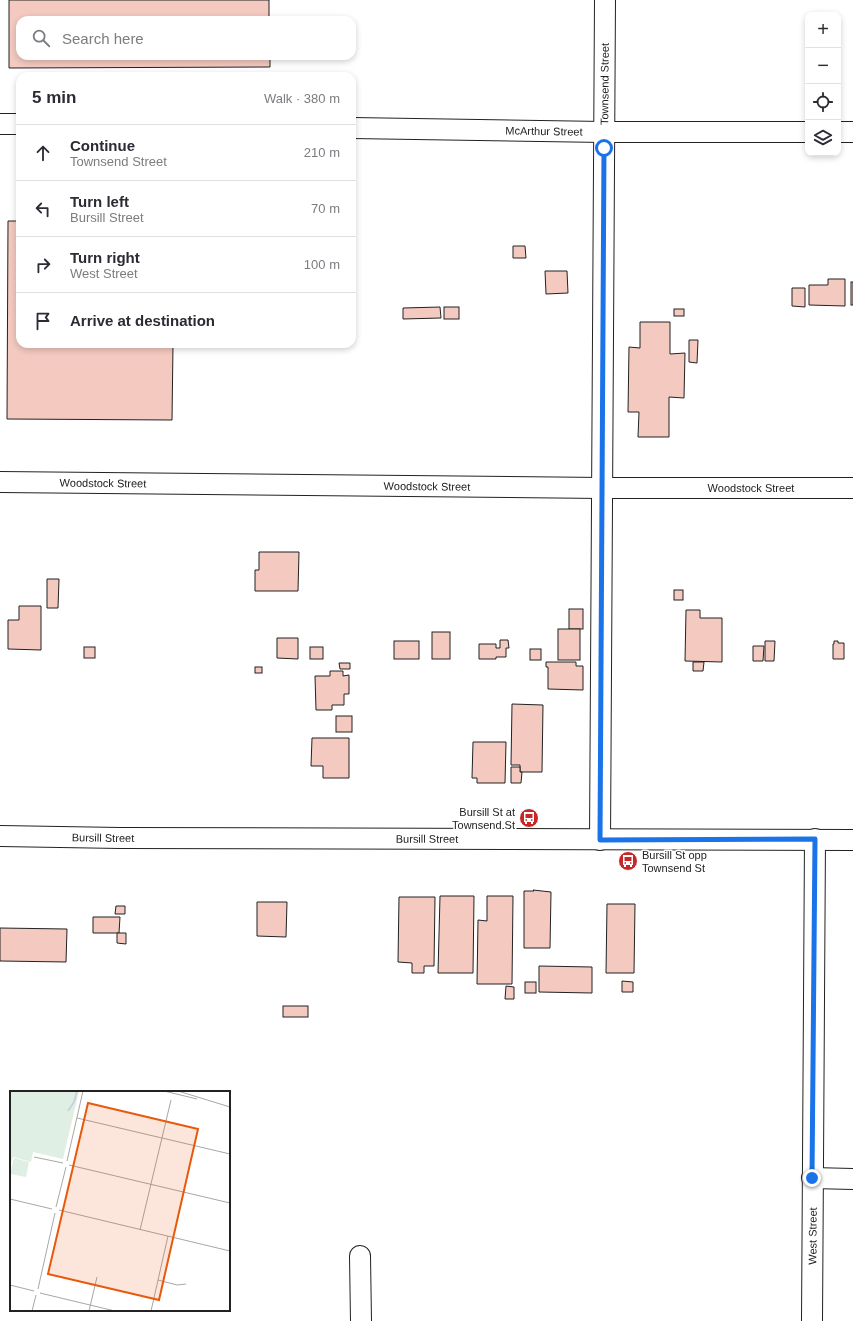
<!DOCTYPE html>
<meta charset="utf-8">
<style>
:root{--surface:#fff;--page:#f2f2f3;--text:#2b2b33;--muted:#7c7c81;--line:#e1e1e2}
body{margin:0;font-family:Arial,sans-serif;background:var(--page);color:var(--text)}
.controls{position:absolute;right:12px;top:12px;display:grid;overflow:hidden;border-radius:8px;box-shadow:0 2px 6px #0003}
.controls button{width:36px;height:36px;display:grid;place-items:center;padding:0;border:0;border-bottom:1px solid var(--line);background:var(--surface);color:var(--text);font:20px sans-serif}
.stop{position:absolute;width:12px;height:12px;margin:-9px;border:3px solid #1a73e8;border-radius:50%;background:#fff}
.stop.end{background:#1a73e8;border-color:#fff;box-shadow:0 1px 4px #0008}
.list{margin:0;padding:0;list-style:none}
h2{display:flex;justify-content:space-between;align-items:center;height:52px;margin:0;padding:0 16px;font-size:17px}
h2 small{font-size:13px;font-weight:400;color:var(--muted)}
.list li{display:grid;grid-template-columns:26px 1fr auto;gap:12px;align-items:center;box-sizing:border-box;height:56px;padding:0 16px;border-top:1px solid var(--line)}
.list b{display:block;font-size:15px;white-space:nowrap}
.list p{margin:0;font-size:13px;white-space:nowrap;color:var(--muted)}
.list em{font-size:13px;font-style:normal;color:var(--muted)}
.icon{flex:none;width:22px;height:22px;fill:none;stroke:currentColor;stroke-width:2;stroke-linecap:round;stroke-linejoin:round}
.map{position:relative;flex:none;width:853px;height:1321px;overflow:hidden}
.search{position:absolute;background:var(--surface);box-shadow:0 2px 6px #0003;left:16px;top:16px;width:340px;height:44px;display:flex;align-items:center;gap:10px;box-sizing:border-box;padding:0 14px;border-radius:12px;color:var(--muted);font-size:15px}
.panel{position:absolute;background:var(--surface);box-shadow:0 2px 6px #0003;left:16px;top:72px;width:340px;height:276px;border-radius:12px}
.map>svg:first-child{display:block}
.building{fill:#f3c9c0;stroke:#222}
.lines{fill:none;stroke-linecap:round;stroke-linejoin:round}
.street-casing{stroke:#222;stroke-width:22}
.street{stroke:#fff;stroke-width:20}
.route{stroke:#1a73e8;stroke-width:5}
.labels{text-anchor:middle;stroke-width:3;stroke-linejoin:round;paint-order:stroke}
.street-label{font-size:11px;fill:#222;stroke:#fff}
.poi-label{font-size:11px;fill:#222;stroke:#fff;text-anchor:end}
.inset-river{fill:none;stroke:#c7d3dd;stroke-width:2}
.inset-road{fill:none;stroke:#a7a7a7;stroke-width:1}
.view{fill:#e8590c;fill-opacity:0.15;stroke:#e8590c;stroke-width:2}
.inset-edge{fill:none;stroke:#222;stroke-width:2}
</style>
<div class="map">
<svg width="853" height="1321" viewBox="0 0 853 1321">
<rect width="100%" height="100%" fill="#fff"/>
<g class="building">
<path d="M9 0H269V20H20V56H270V67L9 68Z"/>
<path d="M8 221H20V344H173L172 420 7 419Z"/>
<path d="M513 246H525L526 258H513Z"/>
<path d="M545 271H567L568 293 546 294Z"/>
<path d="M828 279H845V306L809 305V285H828Z"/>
<rect x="851" y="282" width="2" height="23"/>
<path d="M792 288H805V307L792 306Z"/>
<path d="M440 307 441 318 403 319V308Z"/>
<rect x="444" y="307" width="15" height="12"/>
<rect x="674" y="309" width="10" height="7"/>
<path d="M640 322H670V354L685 353 684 398 669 397V437H638L639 412H628L629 347 640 348Z"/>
<path d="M689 340H698L697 363 689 362Z"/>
<path d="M259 552H299L298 591H255V570H259Z"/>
<path d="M47 579H59L58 608H47Z"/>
<rect x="674" y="590" width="9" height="10"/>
<path d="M19 606H41V650L8 649V620H19Z"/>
<rect x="569" y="609" width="14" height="20"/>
<path d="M686 610H700V618H722V662L685 661Z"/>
<rect x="558" y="629" width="22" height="31"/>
<rect x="432" y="632" width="18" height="27"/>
<path d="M277 638H298V659L277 658Z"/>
<path d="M500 640H508L509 648H506V657H496V659H479V644H496V648H500Z"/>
<rect x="394" y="641" width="25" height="18"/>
<path d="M765 641H775L774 661H765Z"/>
<path d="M834 641H838V643H844V659H833V644H834Z"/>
<path d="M753 646H764L763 661H753Z"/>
<rect x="84" y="647" width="11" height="11"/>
<rect x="310" y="647" width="13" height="12"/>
<rect x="530" y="649" width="11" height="11"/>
<path d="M546 662H576V666H583V690L548 689V667H546Z"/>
<path d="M693 662H704L703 671H693Z"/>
<path d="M339 663H350V669H340Z"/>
<rect x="255" y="667" width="7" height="6"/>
<path d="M330 671H343V676L349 675V694H344V705H332V710H316L315 676H330Z"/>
<path d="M512 704 543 705 542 772H520V765H511Z"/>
<rect x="336" y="716" width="16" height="16"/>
<path d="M312 738H349V778H323V766H311Z"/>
<path d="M473 742H506L505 783H477V778H472Z"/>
<path d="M511 767H520V772H522L521 783H511Z"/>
<path d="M533 890 551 892 550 948H524V891H534Z"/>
<path d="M440 896H474L473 973H438Z"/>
<path d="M487 896H513L512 984H477L478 920 487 921Z"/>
<path d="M399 897H435L434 966H424V973H412V963L398 962Z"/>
<path d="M257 902H287L286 937 257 936Z"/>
<path d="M607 904H635L634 973H606Z"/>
<path d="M116 906H125V914H115Z"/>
<path d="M93 917H120L119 933H93Z"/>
<path d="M0 928 67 929 66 962 0 961Z"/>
<path d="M117 933H126V944L117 943Z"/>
<path d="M539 966 592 967V993L539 992Z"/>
<path d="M622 981 633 982V992H622Z"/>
<rect x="525" y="982" width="11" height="11"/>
<path d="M506 986 514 987V999H505Z"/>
<rect x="283" y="1006" width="25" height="11"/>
</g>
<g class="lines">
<defs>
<g id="street">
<path d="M0 124H20"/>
<path id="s1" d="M352 128 604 132H808"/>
<path d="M838 132H853"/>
<path id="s2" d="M0 482 602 488H853"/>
<path id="s3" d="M0 836 120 838 853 840"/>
<path id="s4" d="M600 840 605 0"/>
<path d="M812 1178 853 1179"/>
<path d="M360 1256 361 1321"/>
<path id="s5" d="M812 1321 815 839"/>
</g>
</defs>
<use href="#street" class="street-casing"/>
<use href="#street" class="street"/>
</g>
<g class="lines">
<path class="route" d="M604 148 600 840 815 839 812 1178"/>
</g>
<defs>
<symbol id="bus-disc" viewBox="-11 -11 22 22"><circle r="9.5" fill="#c62828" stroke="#fff"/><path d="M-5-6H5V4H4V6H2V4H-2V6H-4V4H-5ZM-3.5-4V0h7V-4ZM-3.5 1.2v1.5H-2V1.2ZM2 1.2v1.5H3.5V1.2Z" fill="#fff"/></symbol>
</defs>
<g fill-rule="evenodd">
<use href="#bus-disc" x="518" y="807" width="22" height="22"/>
<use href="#bus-disc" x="617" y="850" width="22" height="22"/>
</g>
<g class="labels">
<g class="street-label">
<text dy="4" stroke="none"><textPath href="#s4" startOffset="756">Townsend Street</textPath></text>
<text dy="4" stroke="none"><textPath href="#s1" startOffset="192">McArthur Street</textPath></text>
<text dy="4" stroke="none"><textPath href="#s2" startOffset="103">Woodstock Street</textPath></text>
<text dy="4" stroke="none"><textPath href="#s2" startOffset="427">Woodstock Street</textPath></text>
<text dy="4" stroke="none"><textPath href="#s2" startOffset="751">Woodstock Street</textPath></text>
<text dy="4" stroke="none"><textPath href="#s3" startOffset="103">Bursill Street</textPath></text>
<text dy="4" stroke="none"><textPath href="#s3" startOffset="427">Bursill Street</textPath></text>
<text dy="4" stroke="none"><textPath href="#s5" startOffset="85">West Street</textPath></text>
</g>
<g class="poi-label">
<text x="515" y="816">Bursill St at<tspan x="515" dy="13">Townsend St</tspan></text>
<text x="642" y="859" text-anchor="start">Bursill St opp<tspan x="642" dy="13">Townsend St</tspan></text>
</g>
</g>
<g transform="translate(10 1091)">
<rect width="220" height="220" fill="#fff"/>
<path d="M0 0H69L53 68 23 61 21 71 3 66 0 74Z" fill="#e0efe3"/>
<path d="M36 0H61L47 27 28 16ZM4 67 19 71 16 86 0 83Z" fill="#e0efe3"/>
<path class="inset-river" d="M58 20 64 11 67 0"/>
<path class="inset-road" d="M154 0 187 8M168 0 220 16M67 27 220 63M24 66 53 72M57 70 73 0M59 74 220 112M0 108 42 118M46 116 56 76M49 119 220 160M130 139 161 9M148 189 167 194 176 193M0 194 24 200M28 198 45 122M30 202 105 220M22 220 26 204M79 220 87 186M141 220 158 145"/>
<path class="view" d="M78 12 188 38 149 209 38 183Z"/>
<rect width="220" height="220" class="inset-edge"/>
</g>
</svg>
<div class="controls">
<button>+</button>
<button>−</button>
<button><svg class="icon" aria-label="locate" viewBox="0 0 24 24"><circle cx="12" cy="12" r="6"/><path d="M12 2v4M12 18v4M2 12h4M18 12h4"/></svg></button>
<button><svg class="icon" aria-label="layers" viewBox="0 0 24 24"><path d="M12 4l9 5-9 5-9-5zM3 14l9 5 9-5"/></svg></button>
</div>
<div class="stop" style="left:604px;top:148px"></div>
<div class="stop end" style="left:812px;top:1178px"></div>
<div class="search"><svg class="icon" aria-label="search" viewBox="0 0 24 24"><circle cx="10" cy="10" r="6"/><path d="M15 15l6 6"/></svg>Search here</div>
<section class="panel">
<h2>5 min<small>Walk · 380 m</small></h2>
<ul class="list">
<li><svg class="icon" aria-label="ahead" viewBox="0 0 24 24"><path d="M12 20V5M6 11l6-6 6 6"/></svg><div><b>Continue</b><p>Townsend Street</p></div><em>210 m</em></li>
<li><svg class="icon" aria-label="left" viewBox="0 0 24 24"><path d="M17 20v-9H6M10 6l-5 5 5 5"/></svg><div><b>Turn left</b><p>Bursill Street</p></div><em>70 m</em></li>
<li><svg class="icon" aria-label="right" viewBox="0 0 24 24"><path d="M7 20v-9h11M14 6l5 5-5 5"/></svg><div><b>Turn right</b><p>West Street</p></div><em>100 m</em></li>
<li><svg class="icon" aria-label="arrive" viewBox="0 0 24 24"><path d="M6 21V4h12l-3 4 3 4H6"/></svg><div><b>Arrive at destination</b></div></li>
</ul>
</section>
</div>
